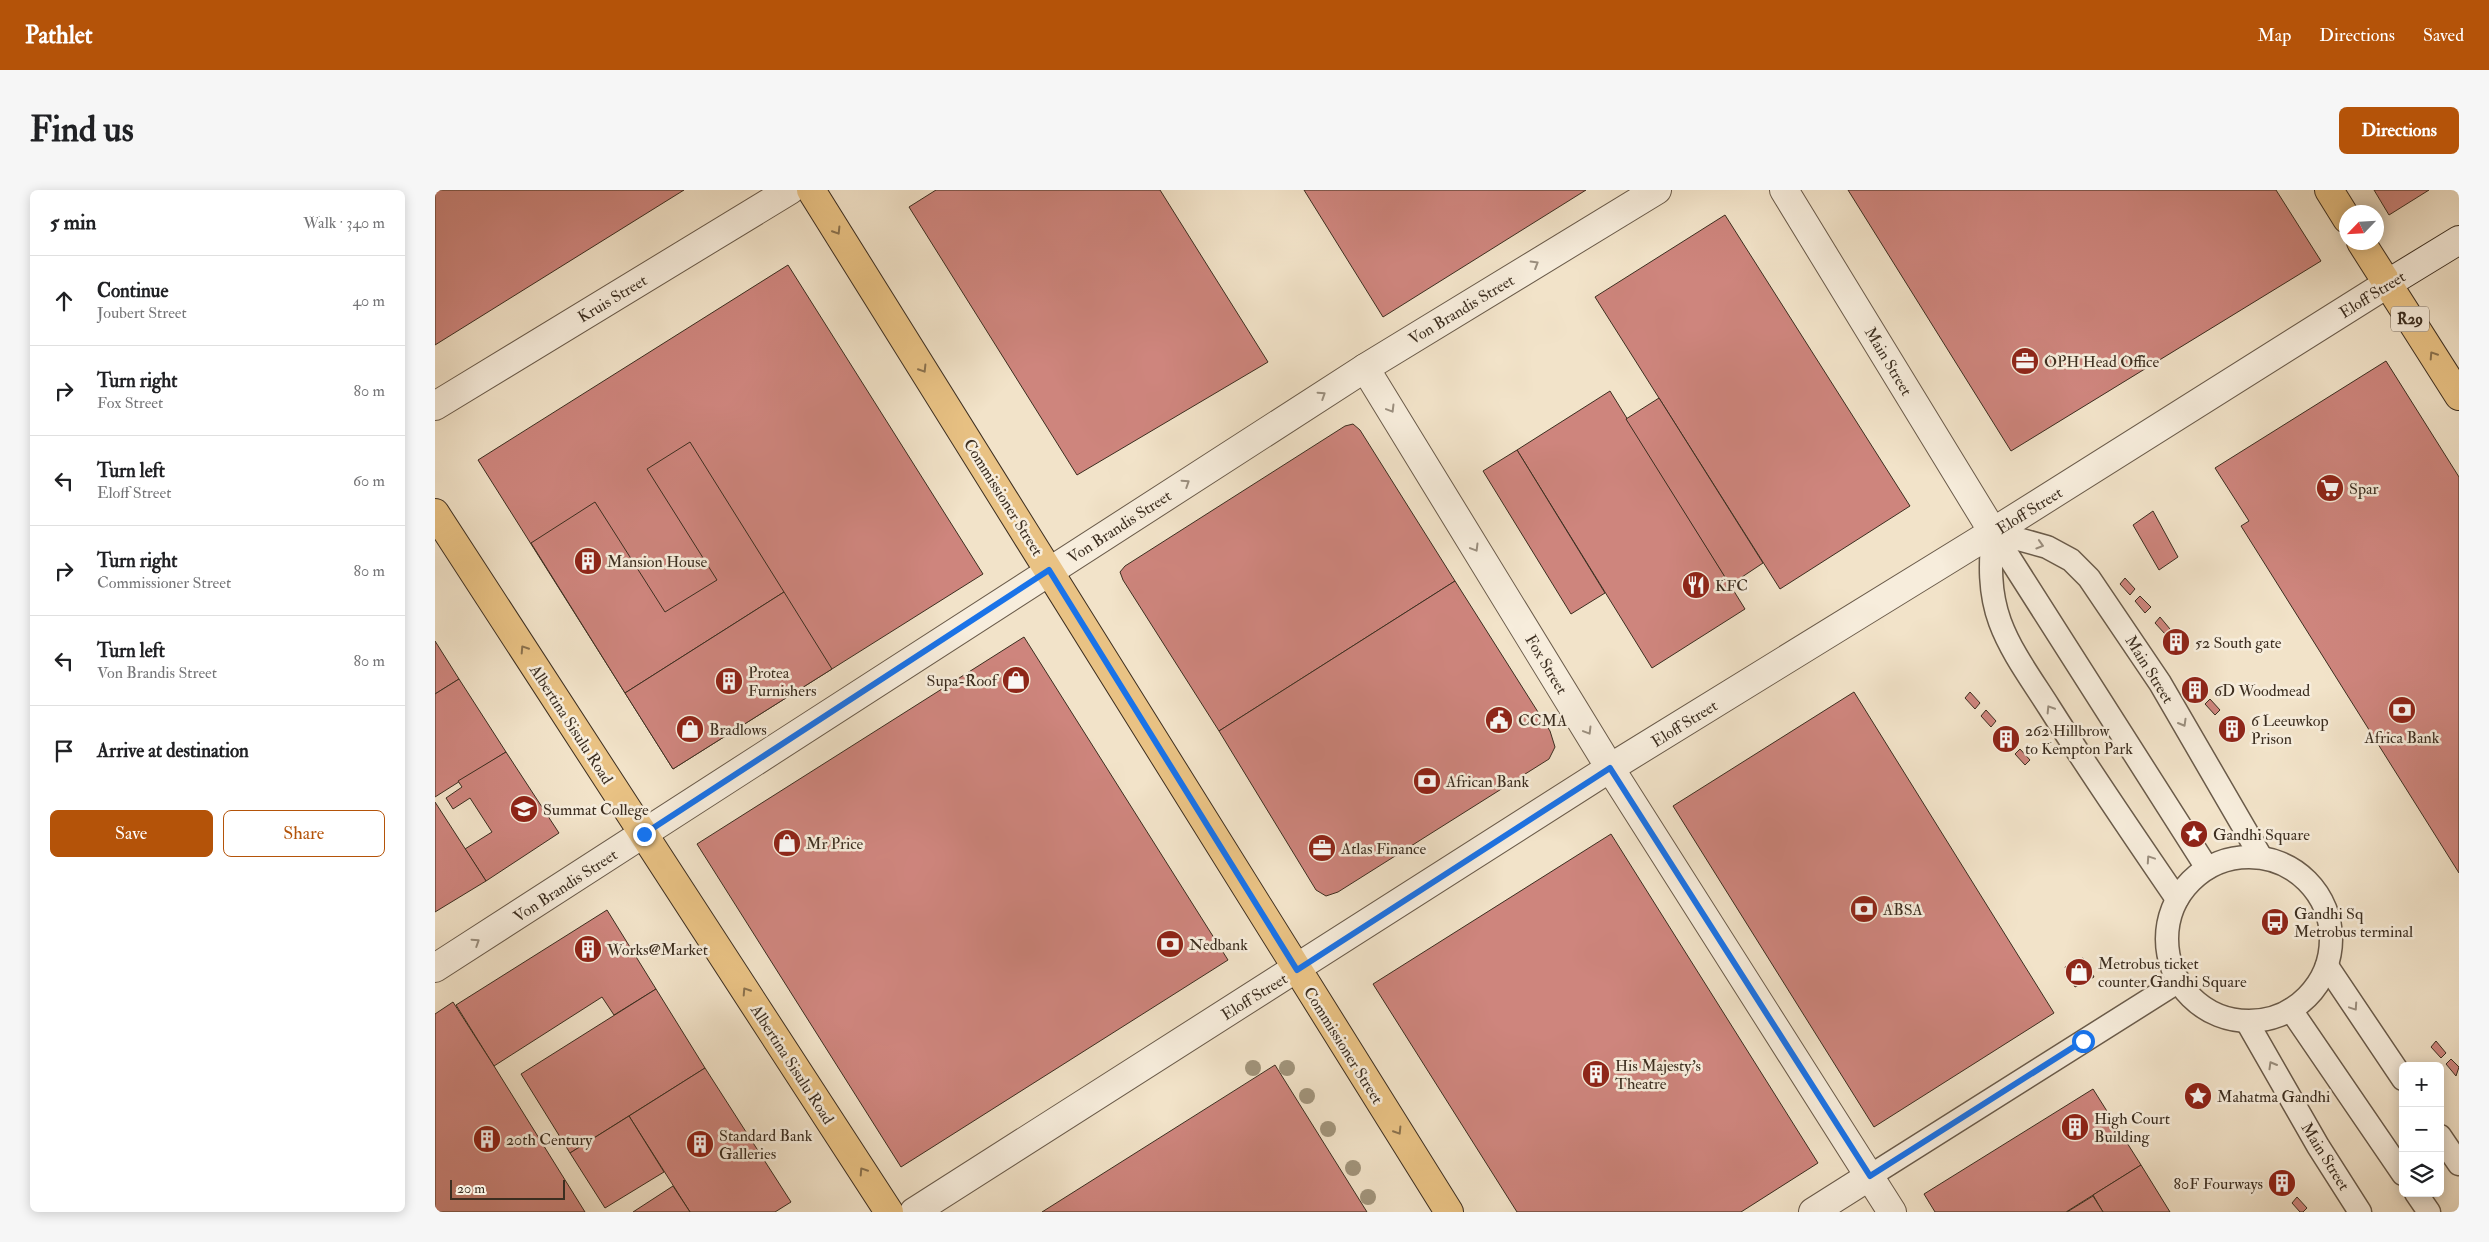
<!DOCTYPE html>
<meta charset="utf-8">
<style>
:root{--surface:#fff;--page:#f6f6f6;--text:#202124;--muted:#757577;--line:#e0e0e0;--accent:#b45309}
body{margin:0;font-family:"IM FELL Double Pica",serif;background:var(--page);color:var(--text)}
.controls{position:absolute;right:15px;bottom:15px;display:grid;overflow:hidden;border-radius:8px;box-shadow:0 2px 12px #0003}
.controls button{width:45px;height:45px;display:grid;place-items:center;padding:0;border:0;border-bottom:1px solid var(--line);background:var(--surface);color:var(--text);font:25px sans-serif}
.compass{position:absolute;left:1904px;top:15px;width:45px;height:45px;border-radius:50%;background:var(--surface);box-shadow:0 2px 12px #0003;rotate:245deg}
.scale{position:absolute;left:15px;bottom:12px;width:115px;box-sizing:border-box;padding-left:5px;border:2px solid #3c2e20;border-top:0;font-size:14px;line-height:18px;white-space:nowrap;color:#3c2e20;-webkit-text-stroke:4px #f7eddc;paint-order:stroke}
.stop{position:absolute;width:15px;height:15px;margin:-11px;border:4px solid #1a73e8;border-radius:50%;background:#fff}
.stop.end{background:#1a73e8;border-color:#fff;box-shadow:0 1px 5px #0008}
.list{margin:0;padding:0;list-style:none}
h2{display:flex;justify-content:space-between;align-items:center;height:65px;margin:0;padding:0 20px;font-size:21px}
h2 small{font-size:16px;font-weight:400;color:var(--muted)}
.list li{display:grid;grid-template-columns:32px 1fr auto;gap:15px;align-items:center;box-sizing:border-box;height:90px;padding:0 20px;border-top:1px solid var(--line)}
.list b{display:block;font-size:19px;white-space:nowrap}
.list p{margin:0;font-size:16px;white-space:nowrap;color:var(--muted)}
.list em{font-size:16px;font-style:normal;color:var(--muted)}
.actions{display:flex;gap:10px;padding:15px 20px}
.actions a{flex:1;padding:11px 0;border:1px solid var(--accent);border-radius:8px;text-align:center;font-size:18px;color:var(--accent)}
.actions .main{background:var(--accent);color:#fff}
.icon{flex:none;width:28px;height:28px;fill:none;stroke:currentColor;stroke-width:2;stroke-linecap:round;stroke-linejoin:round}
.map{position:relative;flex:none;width:2024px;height:1022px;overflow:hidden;border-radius:8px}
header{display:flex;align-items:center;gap:30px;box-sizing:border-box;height:70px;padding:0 25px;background:var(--accent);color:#fff}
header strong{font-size:24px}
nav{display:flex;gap:28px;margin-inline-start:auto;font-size:18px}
.intro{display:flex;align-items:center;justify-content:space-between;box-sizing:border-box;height:120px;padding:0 30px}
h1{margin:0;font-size:35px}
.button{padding:12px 22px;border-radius:8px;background:var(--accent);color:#fff;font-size:18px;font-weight:700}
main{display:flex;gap:30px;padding:0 30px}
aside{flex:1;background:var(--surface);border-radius:8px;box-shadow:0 2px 12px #0003}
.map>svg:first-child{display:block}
.building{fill:#ce857d;stroke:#3c2e20}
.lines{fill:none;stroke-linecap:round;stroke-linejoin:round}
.lane-casing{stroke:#6a5b4a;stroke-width:25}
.street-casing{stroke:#6a5b4a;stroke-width:30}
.secondary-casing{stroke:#3c2e20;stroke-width:30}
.primary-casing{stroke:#3c2e20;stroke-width:30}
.lane{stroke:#f7eddc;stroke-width:22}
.street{stroke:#f7eddc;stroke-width:28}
.secondary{stroke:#f7eddc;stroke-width:28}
.primary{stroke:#e9c284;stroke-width:28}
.tree{fill:#a1947b}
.oneway{stroke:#8a714d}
.oneway2{stroke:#9a8e7e}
.route{stroke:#1a73e8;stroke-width:6}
.labels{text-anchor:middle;stroke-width:5;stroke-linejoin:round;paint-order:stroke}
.shield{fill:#f7eddc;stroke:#746758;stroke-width:1}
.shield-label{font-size:15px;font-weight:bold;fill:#3c2e20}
.street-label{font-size:16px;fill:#3c2e20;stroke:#f7eddc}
.poi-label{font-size:16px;fill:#3c2e20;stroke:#f7eddc;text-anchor:start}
</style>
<header>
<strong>Pathlet</strong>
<nav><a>Map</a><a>Directions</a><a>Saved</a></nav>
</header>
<div class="intro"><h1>Find us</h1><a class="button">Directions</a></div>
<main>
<aside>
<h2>5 min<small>Walk · 340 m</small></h2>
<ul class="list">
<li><svg class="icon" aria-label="ahead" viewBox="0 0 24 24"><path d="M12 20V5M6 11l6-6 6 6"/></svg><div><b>Continue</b><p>Joubert Street</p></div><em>40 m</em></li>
<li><svg class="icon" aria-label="right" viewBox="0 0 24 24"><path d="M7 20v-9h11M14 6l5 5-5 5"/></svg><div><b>Turn right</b><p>Fox Street</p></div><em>80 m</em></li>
<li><svg class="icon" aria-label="left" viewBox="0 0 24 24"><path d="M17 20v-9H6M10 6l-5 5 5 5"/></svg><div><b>Turn left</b><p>Eloff Street</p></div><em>60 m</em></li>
<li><svg class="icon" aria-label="right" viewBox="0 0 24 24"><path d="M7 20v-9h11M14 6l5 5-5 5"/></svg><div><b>Turn right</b><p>Commissioner Street</p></div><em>80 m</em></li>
<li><svg class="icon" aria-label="left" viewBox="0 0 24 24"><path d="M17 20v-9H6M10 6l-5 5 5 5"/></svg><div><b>Turn left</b><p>Von Brandis Street</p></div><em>80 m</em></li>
<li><svg class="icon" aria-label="arrive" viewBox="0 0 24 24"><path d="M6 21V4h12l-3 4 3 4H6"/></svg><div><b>Arrive at destination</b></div></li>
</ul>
<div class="actions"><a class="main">Save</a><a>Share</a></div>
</aside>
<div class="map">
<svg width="2024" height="1022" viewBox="0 0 2024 1022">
<rect width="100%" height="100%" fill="#f2e3c9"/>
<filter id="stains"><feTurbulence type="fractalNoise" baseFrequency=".004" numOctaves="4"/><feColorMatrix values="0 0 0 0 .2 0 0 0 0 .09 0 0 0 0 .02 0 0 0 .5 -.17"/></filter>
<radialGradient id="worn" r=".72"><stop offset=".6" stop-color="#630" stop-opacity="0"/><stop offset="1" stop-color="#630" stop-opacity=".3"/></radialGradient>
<g class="building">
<path d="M0 0H249L0 155Z"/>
<path d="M501 0H725L833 172 642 285 474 17Z"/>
<path d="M869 0H1151L948 127Z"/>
<path d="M1413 0H1841L1886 71 1576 261Z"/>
<path d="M1939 0H1994L1954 25Z"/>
<path d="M1290 25 1475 316 1345 399 1160 107Z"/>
<path d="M353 75 548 384 238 579 43 270Z"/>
<path d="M1951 171 2024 287V683L1806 336 1814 331 1780 278Z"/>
<path d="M1175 201 1310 419 1217 478 1082 260Z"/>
<path d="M1224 208 1328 373 1295 395 1191 229Z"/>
<path d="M918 234 925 240 1020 391 784 541 688 390 685 382 690 376 910 236Z"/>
<path d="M255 252 349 402 190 503 96 353 160 312 230 422 282 390 212 279Z"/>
<path d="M1082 260 1170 403 1136 424 1048 281Z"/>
<path d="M1718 321 1743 367 1724 380 1698 335Z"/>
<path d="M1690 388 1700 399 1695 405 1685 394Z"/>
<path d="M1020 391 1115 541 1120 557 1114 569 903 702 891 706 881 700 784 541Z"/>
<path d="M349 402 397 479 238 579 190 503Z"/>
<path d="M1705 406 1716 417 1710 423 1700 411Z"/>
<path d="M1725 427 1735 439 1730 444 1720 433Z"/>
<path d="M1739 444 1749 455 1744 461 1734 449Z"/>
<path d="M589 447 793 770 466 977 262 654Z"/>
<path d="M0 451 24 489 0 504Z"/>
<path d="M24 489 71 562 0 607V504Z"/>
<path d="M1757 491 1768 503 1763 509 1753 497Z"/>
<path d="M1419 502 1619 823 1439 937 1238 616Z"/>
<path d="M1535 502 1545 513 1540 519 1530 508Z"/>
<path d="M1775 509 1785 520 1780 525 1770 514Z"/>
<path d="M1551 520 1561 531 1556 537 1546 526Z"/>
<path d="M1794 531 1805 542 1799 548 1789 537Z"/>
<path d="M1569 540 1579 552 1574 558 1564 546Z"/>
<path d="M1585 559 1595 570 1590 575 1580 564Z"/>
<path d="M71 562 124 643 51 691 30 659 57 642 35 608 18 619 11 608 27 597 23 591Z"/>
<path d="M0 612 51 691 0 722Z"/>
<path d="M1176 644 1383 973 1306 1022H1082L938 794Z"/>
<path d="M172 720 221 799 179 825 167 807 59 876 21 815Z"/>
<path d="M1648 768 1659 787 1640 797 1630 777Z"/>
<path d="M221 799 270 878 135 963 86 884Z"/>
<path d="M18 812 59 876 150 1022H0V824Z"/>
<path d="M2001 851 2011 863 2006 868 1996 857Z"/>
<path d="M2016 869 2024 877 2021 886 2011 874Z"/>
<path d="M840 875 932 1022H607Z"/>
<path d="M270 878 356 1012 340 1022H255L194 926Z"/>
<path d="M1658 899 1706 975 1631 1022H1500L1489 1004Z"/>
<path d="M194 926 229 982 170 1018 135 963Z"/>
<path d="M1706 975 1735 1022H1668L1658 1005Z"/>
<path d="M1844 985 1855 996 1849 1001 1839 990Z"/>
<path d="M238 996 255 1022H198Z"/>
<path d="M1658 1006 1668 1022H1632Z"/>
<path d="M1862 1007 1872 1018 1868 1022H1865L1857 1013Z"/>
</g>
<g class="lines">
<defs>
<g id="lane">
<path d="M1558 342 1612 357 1636 370 1654 388 1725 493 1826 667"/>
<path d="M1558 342C1555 373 1554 402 1565 432 1576 462 1597 490 1614 517 1655 582 1699 646 1742 709"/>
<path d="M1558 342 1772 678"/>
<circle cx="1814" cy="749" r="82"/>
<path d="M1892 776 1968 889"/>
<path d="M1856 820 1968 984"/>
<path d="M1812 832 1883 956 1925 1022"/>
<path d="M2005 946 2024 974"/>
<path d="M1435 986 1744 791"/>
<path d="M1981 1003 1994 1022"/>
</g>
<g id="street">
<path d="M1349 0 1558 342"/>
<path d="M930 178 1175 578 1457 1022"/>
<path d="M0 216 355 0"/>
<path d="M0 778 930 178 1222 0"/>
<path d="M479 1022 1175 578 1558 342 1952 94"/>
<path d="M1378 1022 1435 986"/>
</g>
<path id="secondary" d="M1952 94 2024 50"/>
<g id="primary">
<path d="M376 0 1014 1022"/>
<path d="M1894 0 1912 29"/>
<path d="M1926 52 2024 206"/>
<path d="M0 323 454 1022"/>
</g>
</defs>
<use href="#lane" class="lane-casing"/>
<use href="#street" class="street-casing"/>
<use href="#secondary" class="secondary-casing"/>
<use href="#primary" class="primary-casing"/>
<use href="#lane" class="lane"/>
<use href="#street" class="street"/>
<use href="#secondary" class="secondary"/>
<use href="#primary" class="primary"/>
</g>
<g class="tree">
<circle cx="818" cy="878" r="8"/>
<circle cx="852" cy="878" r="8"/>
<circle cx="872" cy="906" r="8"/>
<circle cx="893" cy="939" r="8"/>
<circle cx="918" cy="978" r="8"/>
<circle cx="933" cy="1007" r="8"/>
</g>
<defs><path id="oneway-chevron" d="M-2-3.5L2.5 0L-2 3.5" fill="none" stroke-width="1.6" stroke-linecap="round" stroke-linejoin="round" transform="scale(1.25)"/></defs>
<g class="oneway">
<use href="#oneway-chevron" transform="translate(402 41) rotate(58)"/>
<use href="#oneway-chevron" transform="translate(1998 165) rotate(-123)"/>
<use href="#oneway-chevron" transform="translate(488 179) rotate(58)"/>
<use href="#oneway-chevron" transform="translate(89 459) rotate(-123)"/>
<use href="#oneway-chevron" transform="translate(311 801) rotate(-123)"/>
<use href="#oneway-chevron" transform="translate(963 941) rotate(58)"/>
<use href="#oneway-chevron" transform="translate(428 981) rotate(-123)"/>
</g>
<g class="oneway2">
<use href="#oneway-chevron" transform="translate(1100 74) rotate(-31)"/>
<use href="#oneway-chevron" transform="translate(887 205) rotate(-33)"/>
<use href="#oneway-chevron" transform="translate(956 219) rotate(59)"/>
<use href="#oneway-chevron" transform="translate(751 293) rotate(-33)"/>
<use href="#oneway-chevron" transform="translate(1605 355) rotate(17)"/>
<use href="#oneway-chevron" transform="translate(1040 358) rotate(59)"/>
<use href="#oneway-chevron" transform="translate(1615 519) rotate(-122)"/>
<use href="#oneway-chevron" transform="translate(1748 533) rotate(60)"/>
<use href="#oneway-chevron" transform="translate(1153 541) rotate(59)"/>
<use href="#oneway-chevron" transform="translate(1715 669) rotate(-124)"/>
<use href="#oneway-chevron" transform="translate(41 752) rotate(-33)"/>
<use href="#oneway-chevron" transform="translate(1919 817) rotate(56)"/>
<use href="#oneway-chevron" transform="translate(1837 875) rotate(-120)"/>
</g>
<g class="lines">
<path class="route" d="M209 644 614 380 862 780 1175 578 1435 986 1648 851"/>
</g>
<defs>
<symbol id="office-disc" viewBox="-11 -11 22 22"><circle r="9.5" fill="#8f2418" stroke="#f7eddc"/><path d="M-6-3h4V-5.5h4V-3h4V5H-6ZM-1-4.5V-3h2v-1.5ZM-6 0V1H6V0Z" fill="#fff"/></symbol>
<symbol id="supermarket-disc" viewBox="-11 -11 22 22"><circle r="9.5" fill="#8f2418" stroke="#f7eddc"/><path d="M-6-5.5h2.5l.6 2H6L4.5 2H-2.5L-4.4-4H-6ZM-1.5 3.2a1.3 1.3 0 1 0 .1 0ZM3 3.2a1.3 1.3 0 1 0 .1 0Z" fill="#fff"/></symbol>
<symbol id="building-disc" viewBox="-11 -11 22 22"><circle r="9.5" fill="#8f2418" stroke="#f7eddc"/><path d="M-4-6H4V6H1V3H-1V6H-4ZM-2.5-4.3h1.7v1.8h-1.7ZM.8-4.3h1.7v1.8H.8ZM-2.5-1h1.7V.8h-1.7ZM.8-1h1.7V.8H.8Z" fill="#fff"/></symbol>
<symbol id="restaurant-disc" viewBox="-11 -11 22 22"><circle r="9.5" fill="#8f2418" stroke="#f7eddc"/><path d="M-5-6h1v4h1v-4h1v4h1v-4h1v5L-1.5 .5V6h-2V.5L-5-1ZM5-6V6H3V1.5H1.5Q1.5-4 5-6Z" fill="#fff"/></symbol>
<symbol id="shop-disc" viewBox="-11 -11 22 22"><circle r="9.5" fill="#8f2418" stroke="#f7eddc"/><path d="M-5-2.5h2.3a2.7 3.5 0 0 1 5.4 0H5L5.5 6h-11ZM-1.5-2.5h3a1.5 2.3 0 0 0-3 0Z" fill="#fff"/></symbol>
<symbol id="bank-disc" viewBox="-11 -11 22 22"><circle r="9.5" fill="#8f2418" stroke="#f7eddc"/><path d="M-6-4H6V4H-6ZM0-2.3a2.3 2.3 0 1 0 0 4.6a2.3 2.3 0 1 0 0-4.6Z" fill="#fff"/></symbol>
<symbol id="civic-disc" viewBox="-11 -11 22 22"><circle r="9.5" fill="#8f2418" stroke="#f7eddc"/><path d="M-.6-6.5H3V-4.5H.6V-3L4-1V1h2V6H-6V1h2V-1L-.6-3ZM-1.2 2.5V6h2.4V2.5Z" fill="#fff"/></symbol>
<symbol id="university-disc" viewBox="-11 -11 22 22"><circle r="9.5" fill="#8f2418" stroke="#f7eddc"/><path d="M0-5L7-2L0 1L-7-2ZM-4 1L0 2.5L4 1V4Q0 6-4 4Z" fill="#fff"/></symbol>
<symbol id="sight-disc" viewBox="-11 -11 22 22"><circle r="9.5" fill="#8f2418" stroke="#f7eddc"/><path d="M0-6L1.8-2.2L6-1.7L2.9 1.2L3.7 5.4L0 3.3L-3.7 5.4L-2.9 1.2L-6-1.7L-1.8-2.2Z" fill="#fff"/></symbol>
<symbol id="bus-disc" viewBox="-11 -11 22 22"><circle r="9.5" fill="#8f2418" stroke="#f7eddc"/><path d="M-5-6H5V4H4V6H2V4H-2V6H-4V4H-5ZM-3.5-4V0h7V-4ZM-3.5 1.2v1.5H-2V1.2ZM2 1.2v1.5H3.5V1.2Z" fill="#fff"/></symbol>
</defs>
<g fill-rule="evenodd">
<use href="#office-disc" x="1574" y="155" width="32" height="32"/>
<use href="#supermarket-disc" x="1879" y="282" width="32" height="32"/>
<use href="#building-disc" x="137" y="355" width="32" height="32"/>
<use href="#restaurant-disc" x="1245" y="379" width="32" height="32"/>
<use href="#building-disc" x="1725" y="436" width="32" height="32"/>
<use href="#shop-disc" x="565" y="474" width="32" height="32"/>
<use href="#building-disc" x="278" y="475" width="32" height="32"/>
<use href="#building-disc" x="1744" y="484" width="32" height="32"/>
<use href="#bank-disc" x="1951" y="504" width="32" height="32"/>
<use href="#civic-disc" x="1048" y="514" width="32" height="32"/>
<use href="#shop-disc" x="239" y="523" width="32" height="32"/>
<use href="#building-disc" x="1781" y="523" width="32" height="32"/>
<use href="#building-disc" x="1555" y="533" width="32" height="32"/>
<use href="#bank-disc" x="976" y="575" width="32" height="32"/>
<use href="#university-disc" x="73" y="603" width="32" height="32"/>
<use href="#sight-disc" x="1743" y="628" width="32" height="32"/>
<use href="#shop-disc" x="336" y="637" width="32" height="32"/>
<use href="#office-disc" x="871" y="642" width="32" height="32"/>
<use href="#bank-disc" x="1413" y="703" width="32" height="32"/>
<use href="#bus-disc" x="1824" y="716" width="32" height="32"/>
<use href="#bank-disc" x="719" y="738" width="32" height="32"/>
<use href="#building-disc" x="137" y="743" width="32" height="32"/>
<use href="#shop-disc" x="1628" y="766" width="32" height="32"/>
<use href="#building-disc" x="1145" y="868" width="32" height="32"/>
<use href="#sight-disc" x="1747" y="890" width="32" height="32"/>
<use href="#building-disc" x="1624" y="921" width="32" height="32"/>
<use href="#building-disc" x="36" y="933" width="32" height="32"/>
<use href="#building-disc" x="249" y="938" width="32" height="32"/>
<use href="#building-disc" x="1831" y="977" width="32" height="32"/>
</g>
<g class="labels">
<rect class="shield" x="1956" y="116.5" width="38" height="25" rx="4"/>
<g class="shield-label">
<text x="1975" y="134">R29</text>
</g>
<g class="street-label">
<text transform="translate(1937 104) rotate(-32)" y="6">Eloff Street</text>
<text transform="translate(177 108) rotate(-31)" y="6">Kruis Street</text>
<text transform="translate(1026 119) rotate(-31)" y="6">Von Brandis Street</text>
<text transform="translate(1454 171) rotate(59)" y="6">Main Street</text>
<text transform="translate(569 307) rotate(58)" y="6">Commissioner Street</text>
<text transform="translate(1594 320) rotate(-32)" y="6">Eloff Street</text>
<text transform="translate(684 336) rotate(-33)" y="6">Von Brandis Street</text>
<text transform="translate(1112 474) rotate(59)" y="6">Fox Street</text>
<text transform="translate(1715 479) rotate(58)" y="6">Main Street</text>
<text transform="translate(1249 533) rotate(-32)" y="6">Eloff Street</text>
<text transform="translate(137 534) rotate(57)" y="6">Albertina Sisulu Road</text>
<text transform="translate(130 695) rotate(-33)" y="6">Von Brandis Street</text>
<text transform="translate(819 806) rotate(-32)" y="6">Eloff Street</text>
<text transform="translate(909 855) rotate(58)" y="6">Commissioner Street</text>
<text transform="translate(358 874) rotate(57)" y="6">Albertina Sisulu Road</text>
<text transform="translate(1891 966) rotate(58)" y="6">Main Street</text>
</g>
<g class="poi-label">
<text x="1609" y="177">OPH Head Office</text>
<text x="1914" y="304">Spar</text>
<text x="172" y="377">Mansion House</text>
<text x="1280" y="401">KFC</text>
<text x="1760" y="458">52 South gate</text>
<text x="313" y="488">Protea<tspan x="313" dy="18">Furnishers</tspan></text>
<text x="562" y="496" text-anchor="end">Supa-Roof</text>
<text x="1779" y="506">6D Woodmead</text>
<text x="1083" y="536">CCMA</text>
<text x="1816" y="536">6 Leeuwkop<tspan x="1816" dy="18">Prison</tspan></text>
<text x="274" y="545">Bradlows</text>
<text x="1590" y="546">262 Hillbrow<tspan x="1590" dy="18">to Kempton Park</tspan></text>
<text x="1967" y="553" text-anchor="middle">Africa Bank</text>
<text x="1011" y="597">African Bank</text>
<text x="108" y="625">Summat College</text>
<text x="1778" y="650">Gandhi Square</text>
<text x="371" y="659">Mr Price</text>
<text x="906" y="664">Atlas Finance</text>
<text x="1448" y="725">ABSA</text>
<text x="1859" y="729">Gandhi Sq<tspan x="1859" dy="18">Metrobus terminal</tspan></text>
<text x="754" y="760">Nedbank</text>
<text x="172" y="765">Works@Market</text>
<text x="1663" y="779">Metrobus ticket<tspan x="1663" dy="18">counter Gandhi Square</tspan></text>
<text x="1180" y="881">His Majesty's<tspan x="1180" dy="18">Theatre</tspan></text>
<text x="1782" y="912">Mahatma Gandhi</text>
<text x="1659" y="934">High Court<tspan x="1659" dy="18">Building</tspan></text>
<text x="284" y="951">Standard Bank<tspan x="284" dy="18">Galleries</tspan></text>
<text x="71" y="955">20th Century</text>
<text x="1828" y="999" text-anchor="end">80F Fourways</text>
</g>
</g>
<rect width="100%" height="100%" filter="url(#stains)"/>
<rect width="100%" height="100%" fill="url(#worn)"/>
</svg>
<div class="controls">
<button>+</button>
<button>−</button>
<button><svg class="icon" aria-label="layers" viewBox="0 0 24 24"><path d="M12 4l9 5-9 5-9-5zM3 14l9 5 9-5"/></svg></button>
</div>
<svg class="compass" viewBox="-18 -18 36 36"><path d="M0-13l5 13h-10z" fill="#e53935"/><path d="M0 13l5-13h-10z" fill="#757577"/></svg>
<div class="scale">20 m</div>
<div class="stop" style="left:1648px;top:851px"></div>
<div class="stop end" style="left:209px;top:644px"></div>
</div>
</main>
